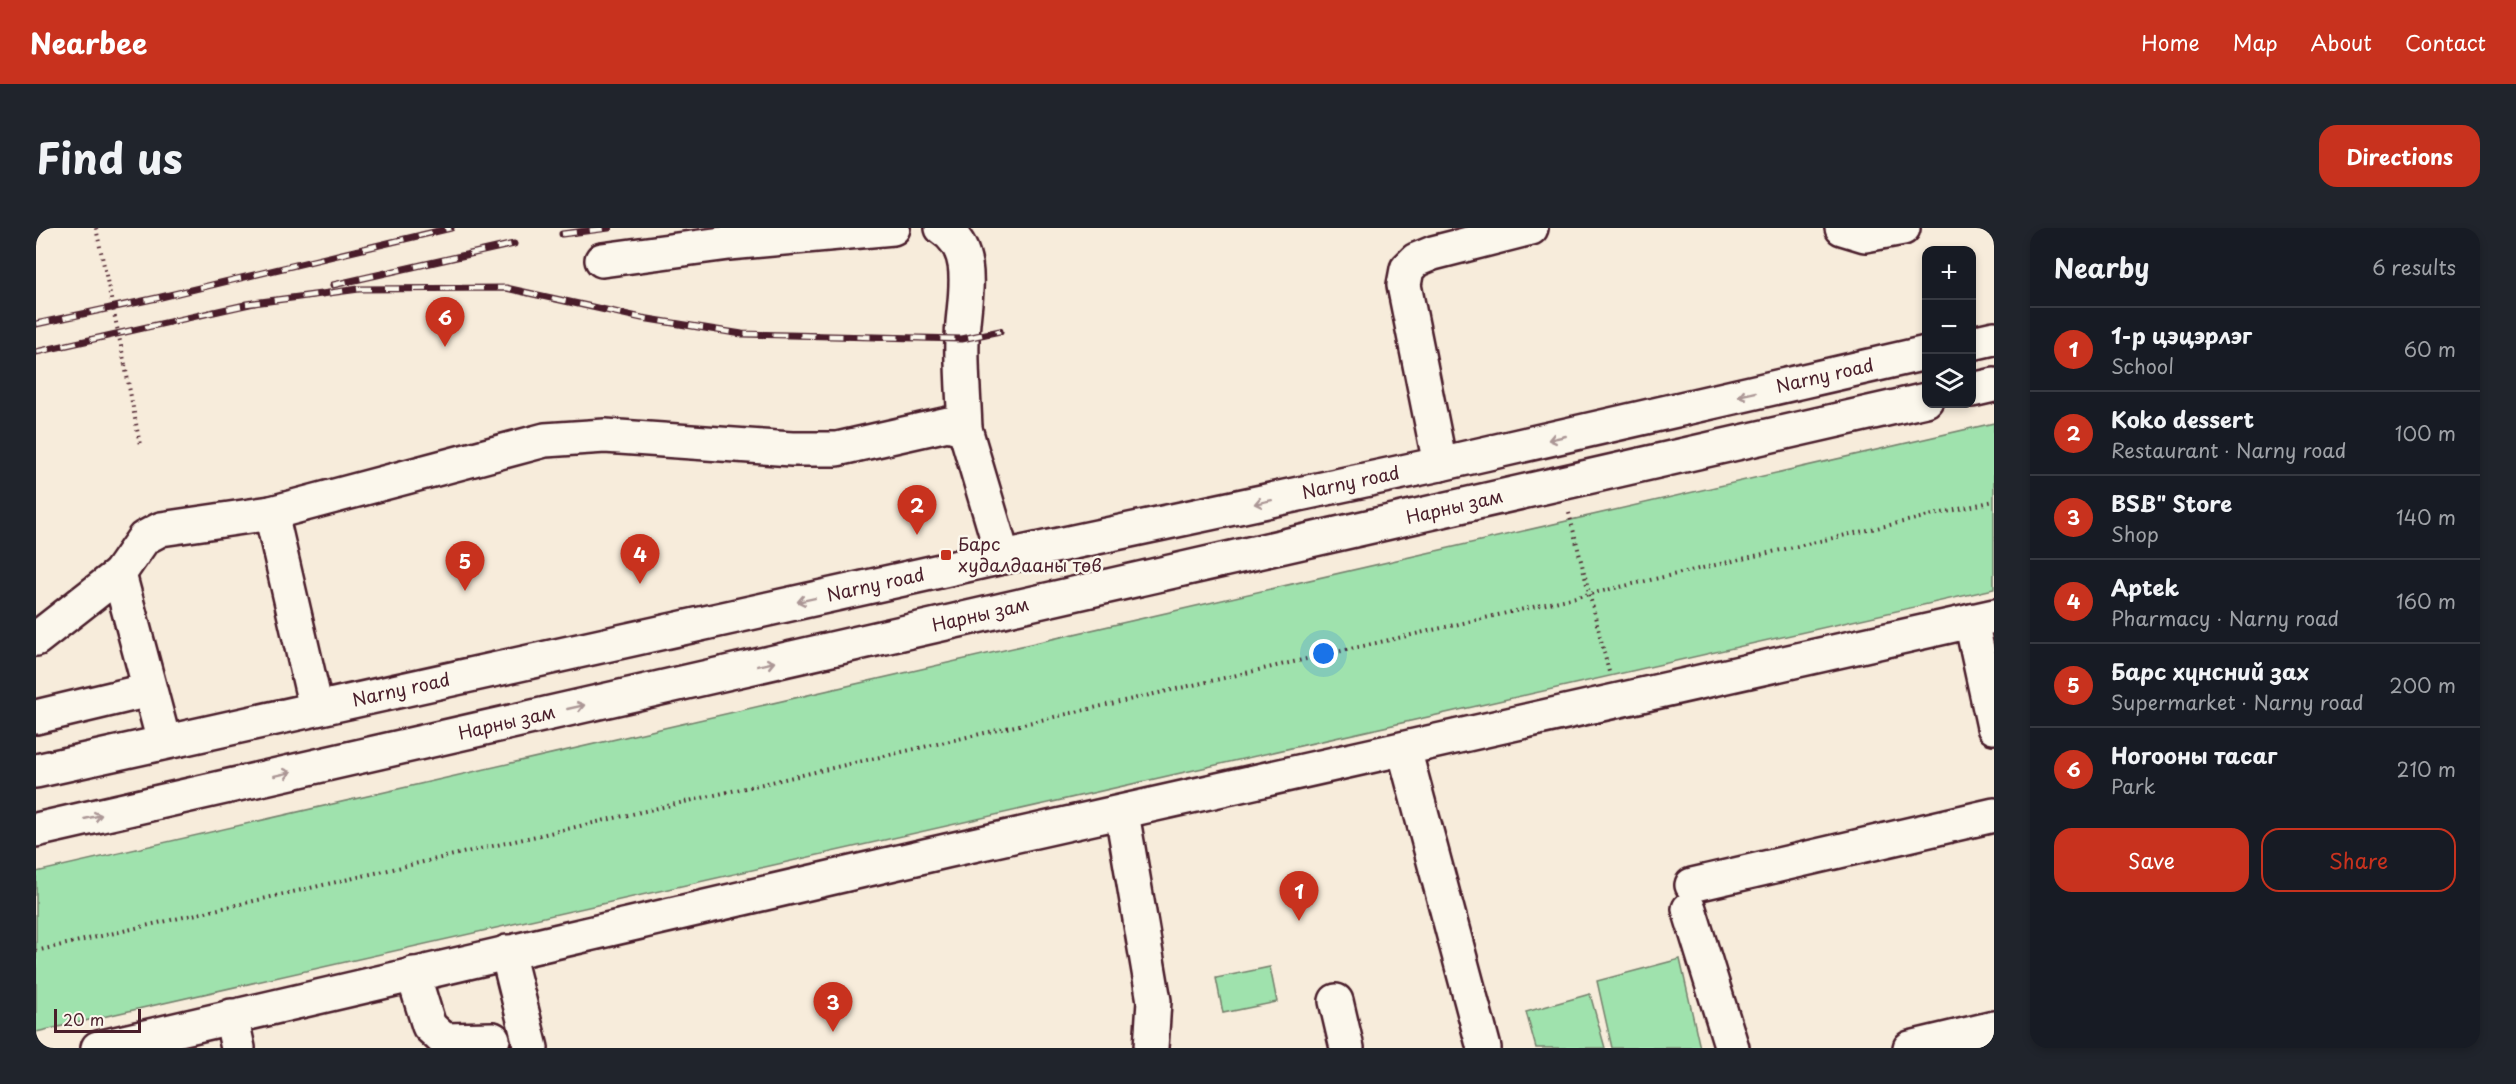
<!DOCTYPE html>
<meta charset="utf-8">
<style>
:root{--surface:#171b24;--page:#20242c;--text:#f1f3f6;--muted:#9ea1a6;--line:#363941;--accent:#c8321e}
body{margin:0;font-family:"Playpen Sans",sans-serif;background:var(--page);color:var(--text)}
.controls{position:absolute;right:18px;top:18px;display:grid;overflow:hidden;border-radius:12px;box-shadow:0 3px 9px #0003}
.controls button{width:54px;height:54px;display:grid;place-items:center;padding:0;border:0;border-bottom:2px solid var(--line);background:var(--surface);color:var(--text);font:30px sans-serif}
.scale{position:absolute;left:18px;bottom:15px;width:87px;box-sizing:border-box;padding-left:6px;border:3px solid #4a1f2b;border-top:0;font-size:16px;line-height:21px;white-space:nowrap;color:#4a1f2b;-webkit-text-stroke:4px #fbf7ec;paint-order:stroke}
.you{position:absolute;left:1288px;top:426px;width:21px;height:21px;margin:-15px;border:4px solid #fff;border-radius:50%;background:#1a73e8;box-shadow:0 0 0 9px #1a73e833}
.badge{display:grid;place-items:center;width:39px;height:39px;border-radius:50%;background:var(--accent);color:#fff;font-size:20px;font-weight:700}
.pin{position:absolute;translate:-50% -50px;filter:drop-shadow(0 2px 3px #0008)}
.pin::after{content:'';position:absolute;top:32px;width:21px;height:18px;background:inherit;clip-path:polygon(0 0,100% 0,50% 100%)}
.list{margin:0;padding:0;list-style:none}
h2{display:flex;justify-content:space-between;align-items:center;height:78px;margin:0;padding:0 24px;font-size:26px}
h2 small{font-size:20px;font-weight:400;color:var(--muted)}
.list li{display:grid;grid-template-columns:39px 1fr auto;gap:18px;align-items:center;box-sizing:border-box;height:84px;padding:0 24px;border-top:2px solid var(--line)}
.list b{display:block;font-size:22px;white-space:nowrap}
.list p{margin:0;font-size:20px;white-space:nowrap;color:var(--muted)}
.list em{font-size:20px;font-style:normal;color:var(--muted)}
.actions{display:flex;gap:12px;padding:18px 24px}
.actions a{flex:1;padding:14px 0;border:2px solid var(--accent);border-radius:18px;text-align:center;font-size:21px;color:var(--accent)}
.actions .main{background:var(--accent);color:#fff}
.icon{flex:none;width:33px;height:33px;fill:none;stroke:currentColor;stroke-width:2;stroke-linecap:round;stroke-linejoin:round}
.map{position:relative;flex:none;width:1958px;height:820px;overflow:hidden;border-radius:18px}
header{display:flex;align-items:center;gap:36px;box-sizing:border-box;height:84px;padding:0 30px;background:var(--accent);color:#fff}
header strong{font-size:28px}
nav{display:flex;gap:33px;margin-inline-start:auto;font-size:21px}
.intro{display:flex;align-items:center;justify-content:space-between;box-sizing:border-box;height:144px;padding:0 36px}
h1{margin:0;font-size:42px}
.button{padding:15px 27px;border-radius:18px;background:var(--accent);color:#fff;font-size:21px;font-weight:700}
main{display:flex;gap:36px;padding:0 36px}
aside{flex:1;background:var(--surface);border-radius:18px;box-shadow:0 3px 9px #0003}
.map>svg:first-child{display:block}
.green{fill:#9fe2ad;stroke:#74806c;stroke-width:1.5}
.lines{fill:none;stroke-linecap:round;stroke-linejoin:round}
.minor-casing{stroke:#4a1f2b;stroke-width:38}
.major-casing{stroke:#4a1f2b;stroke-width:38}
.path{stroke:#4a1f2b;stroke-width:4;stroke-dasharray:1.5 4.5;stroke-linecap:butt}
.minor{stroke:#fbf7ec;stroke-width:33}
.major{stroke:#fbf7ec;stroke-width:33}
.rail-casing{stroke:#4a1f2b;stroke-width:7}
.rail{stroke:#fbf7ec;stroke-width:4.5;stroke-dasharray:14;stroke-linecap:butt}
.path-bridge{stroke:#4a1f2b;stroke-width:4;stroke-dasharray:1.5 4.5;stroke-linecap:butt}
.oneway{stroke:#ab9695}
.poi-dot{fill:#c8321e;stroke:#fbf7ec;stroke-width:2}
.labels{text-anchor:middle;stroke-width:5;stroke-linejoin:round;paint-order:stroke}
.street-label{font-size:18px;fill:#4a1f2b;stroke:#fbf7ec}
.poi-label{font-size:18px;fill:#4a1f2b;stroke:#fbf7ec;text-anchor:start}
</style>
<header>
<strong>Nearbee</strong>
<nav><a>Home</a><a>Map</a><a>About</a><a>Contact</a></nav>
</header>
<div class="intro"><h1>Find us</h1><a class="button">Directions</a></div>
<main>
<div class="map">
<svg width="1958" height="820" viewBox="0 0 1958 820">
<rect width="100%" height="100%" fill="#f7ecdb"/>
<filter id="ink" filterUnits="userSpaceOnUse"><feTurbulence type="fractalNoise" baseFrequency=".0167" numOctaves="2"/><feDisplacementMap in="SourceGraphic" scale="12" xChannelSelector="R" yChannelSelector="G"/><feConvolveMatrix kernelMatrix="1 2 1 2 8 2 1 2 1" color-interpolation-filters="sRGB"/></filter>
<g filter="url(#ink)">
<g class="green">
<path d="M1958 195V361L0 804V644Z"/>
<path d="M1644 731 1664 820H1576L1561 753Z"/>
<path d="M1234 739 1241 774 1187 785 1180 750Z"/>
<path d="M1554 766 1569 820H1500L1490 784Z"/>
</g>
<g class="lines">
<defs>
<g id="minor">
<path d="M906 0C944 24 926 75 926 112 925 141 928 171 929 201"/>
<path d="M1806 0 1829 7 1867 0"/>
<path d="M566 32 693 15 857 0"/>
<path d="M1404 236 1368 57 1371 41 1380 32 1397 25 1495 0"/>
<path d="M83 346 108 310 125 301 235 285"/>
<path d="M1935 393 1958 499"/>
<path d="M0 411 83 346 128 514"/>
<path d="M280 480 235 285 509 212 569 208 756 221H801L912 196 929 201 967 329"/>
<path d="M0 489 113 462"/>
<path d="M1368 521 1448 820"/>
<path d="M1086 585 1118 773 1115 820"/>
<path d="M1656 657 1958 587"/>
<path d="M1653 681 1696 820"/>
<path d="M471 724 495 820"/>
<path d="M377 746 393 798 408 812 457 811"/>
<path d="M1300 773 1311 820"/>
<path d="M195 788 202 820"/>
<path d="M62 820 910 623 1958 388"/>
<path d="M1874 820 1958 800"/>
</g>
<g id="major">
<path d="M1936 115 1958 110"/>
<path d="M1936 162 1958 157"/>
<path id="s1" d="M0 543 967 329 1404 236 1890 125"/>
<path id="s2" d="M0 602 1890 172"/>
</g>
</defs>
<use href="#minor" class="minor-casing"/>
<use href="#major" class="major-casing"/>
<g class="path">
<path d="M89 137 104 217"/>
<path d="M1533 285 1573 444"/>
<path d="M0 723 1958 273"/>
</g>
<use href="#minor" class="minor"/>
<use href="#major" class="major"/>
<defs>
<g id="rail">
<path d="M526 6 573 0"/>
<path d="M297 57 478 16"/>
<path d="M210 76 323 61 470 60 606 90 706 106 926 111 964 103"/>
<path d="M0 96 121 70 415 0"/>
<path d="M0 124 218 75"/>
</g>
</defs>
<use href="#rail" class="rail-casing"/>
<use href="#rail" class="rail"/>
<path class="path-bridge" d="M60 0 89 137"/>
</g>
<defs><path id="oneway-shaft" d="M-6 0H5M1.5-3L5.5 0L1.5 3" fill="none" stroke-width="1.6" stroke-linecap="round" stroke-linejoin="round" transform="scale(1.5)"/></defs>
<g class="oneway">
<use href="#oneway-shaft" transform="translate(1711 166) rotate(167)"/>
<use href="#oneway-shaft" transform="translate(1521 210) rotate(167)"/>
<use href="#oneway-shaft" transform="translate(1227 274) rotate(168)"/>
<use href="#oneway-shaft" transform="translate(770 372) rotate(168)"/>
<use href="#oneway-shaft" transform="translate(730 436) rotate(-13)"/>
<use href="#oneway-shaft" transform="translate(540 479) rotate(-13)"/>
<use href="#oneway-shaft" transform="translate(247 546) rotate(-13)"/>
<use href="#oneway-shaft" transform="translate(57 589) rotate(-13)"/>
</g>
</g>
<rect class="poi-dot" x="904" y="321" width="12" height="12" rx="3"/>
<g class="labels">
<g class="street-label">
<text dy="6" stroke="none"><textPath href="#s1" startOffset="1832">Narny road</textPath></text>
<text dy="6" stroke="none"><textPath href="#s1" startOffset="1346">Narny road</textPath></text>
<text dy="6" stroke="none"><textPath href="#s2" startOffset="1455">Нарны зам</textPath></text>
<text dy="6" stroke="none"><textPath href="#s1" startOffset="860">Narny road</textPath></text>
<text dy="6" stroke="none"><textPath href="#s2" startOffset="969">Нарны зам</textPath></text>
<text dy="6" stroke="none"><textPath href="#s1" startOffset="374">Narny road</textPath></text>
<text dy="6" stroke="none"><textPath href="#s2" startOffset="483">Нарны зам</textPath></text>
</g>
<g class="poi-label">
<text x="922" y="323">Барс<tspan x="922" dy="21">худалдааны төв</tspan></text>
</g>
</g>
</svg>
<div class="controls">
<button>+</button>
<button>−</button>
<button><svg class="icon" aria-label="layers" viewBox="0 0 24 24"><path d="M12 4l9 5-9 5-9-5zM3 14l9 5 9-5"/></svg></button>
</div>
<div class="scale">20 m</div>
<div class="you"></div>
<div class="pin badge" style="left:1263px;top:693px">1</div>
<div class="pin badge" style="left:881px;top:307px">2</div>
<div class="pin badge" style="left:797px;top:804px">3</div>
<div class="pin badge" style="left:604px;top:356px">4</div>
<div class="pin badge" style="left:429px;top:363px">5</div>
<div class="pin badge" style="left:409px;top:119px">6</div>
</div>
<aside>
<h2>Nearby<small>6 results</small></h2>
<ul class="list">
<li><span class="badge">1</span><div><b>1-р цэцэрлэг</b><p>School</p></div><em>60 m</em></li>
<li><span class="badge">2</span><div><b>Koko dessert</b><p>Restaurant · Narny road</p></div><em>100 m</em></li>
<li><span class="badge">3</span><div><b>BSB&quot; Store</b><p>Shop</p></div><em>140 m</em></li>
<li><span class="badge">4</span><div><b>Aptek</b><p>Pharmacy · Narny road</p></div><em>160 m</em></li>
<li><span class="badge">5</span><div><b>Барс хүнсний зах</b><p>Supermarket · Narny road</p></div><em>200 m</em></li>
<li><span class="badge">6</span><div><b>Ногооны тасаг</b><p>Park</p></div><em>210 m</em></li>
</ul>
<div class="actions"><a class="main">Save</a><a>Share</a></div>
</aside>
</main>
